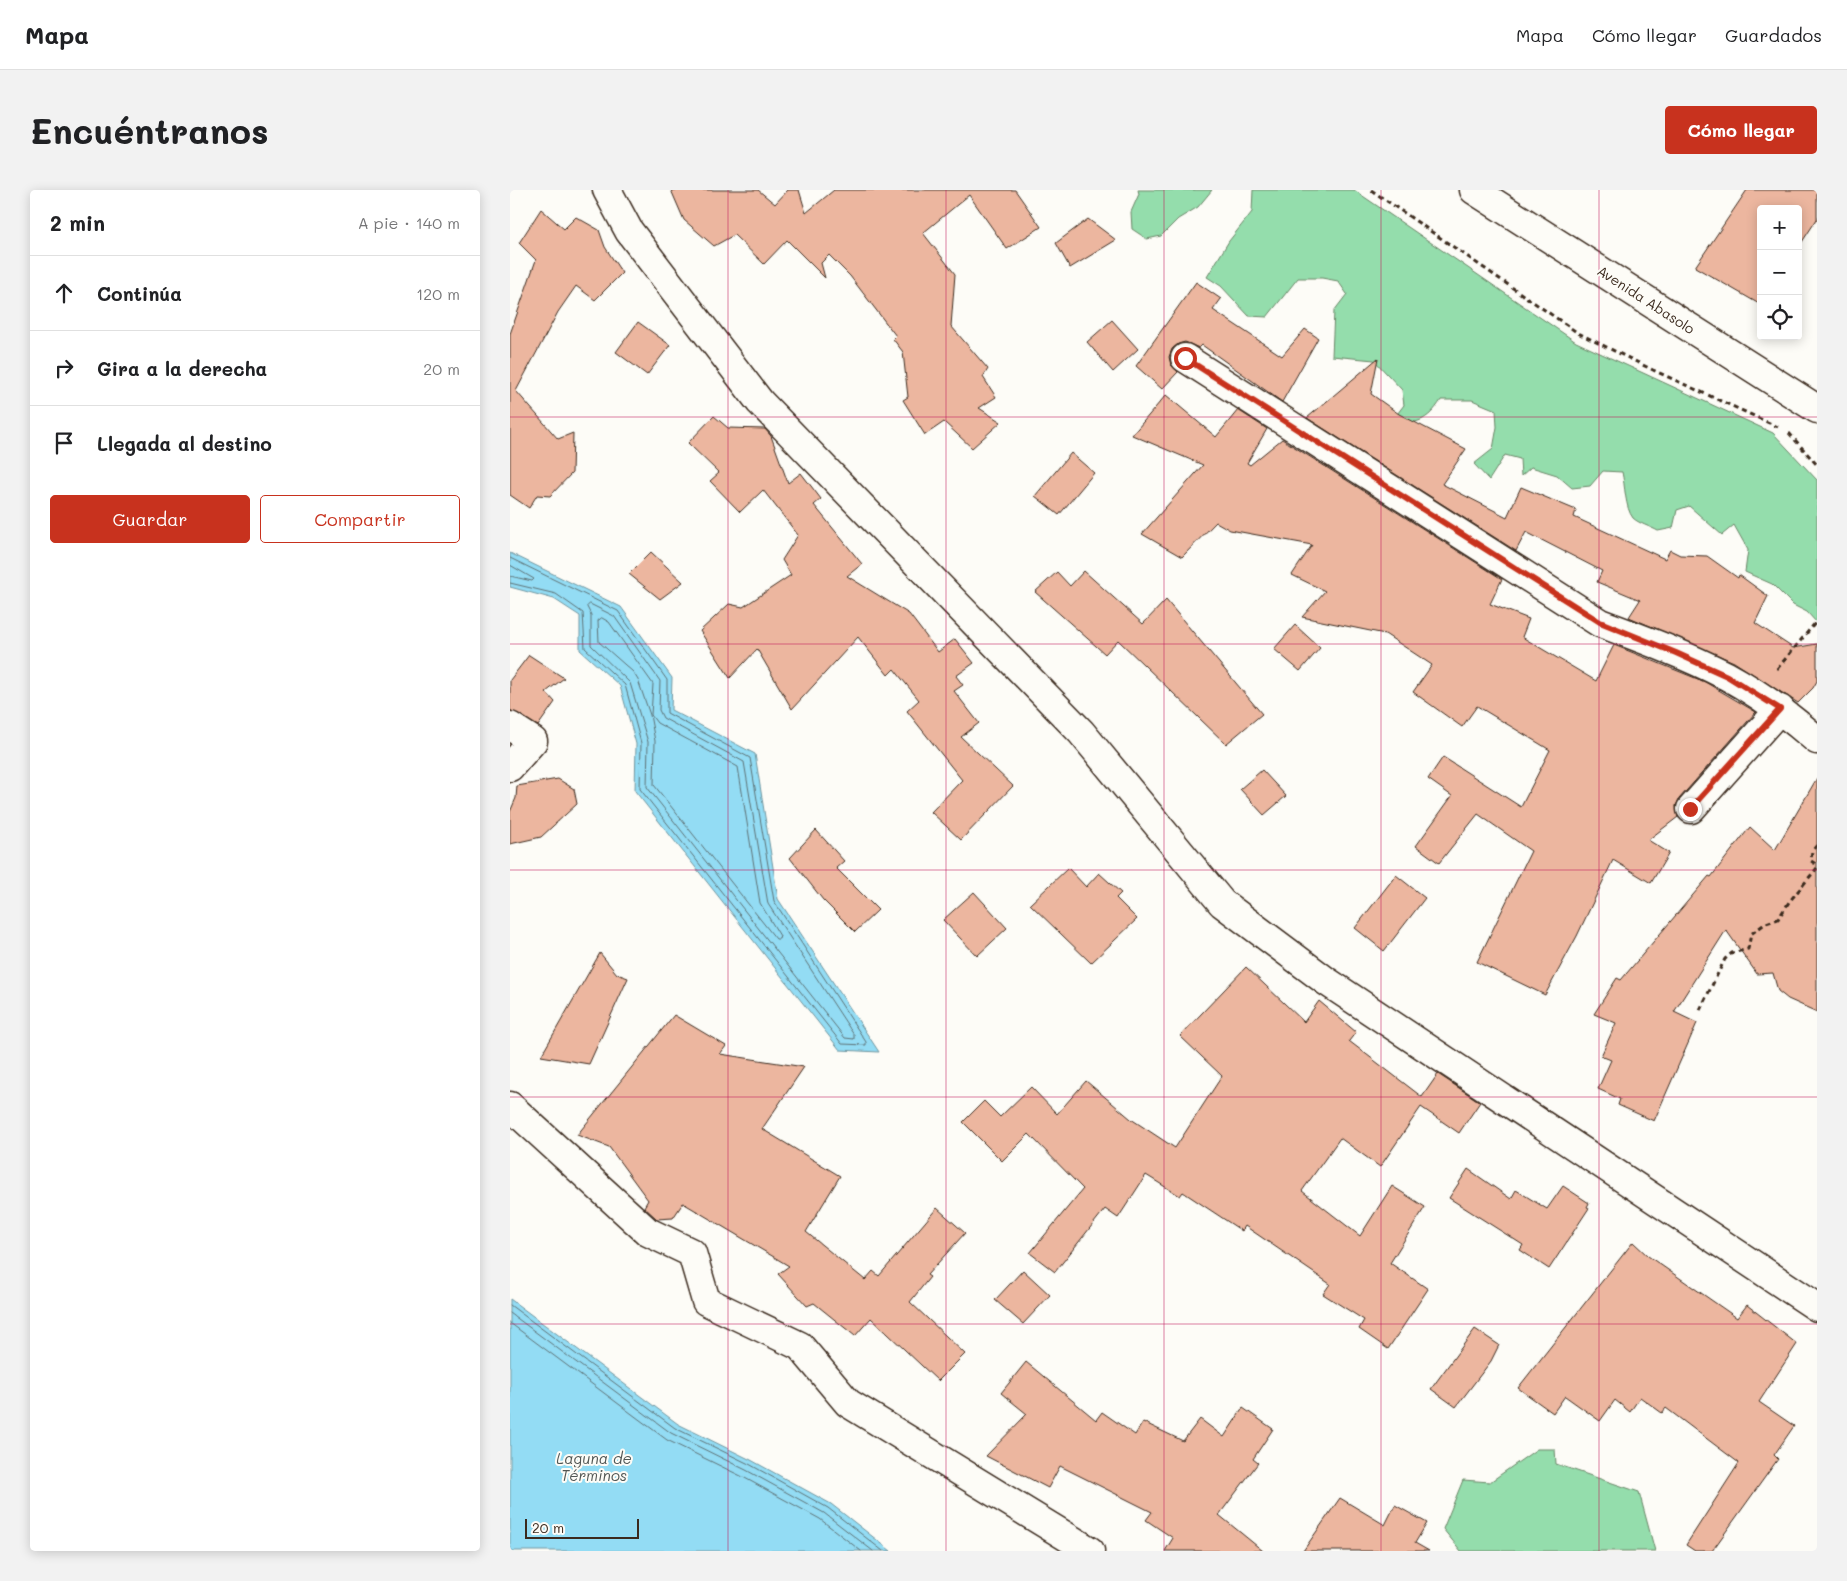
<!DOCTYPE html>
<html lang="es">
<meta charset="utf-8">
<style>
:root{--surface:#fff;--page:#f2f2f2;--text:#202124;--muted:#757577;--line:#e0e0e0;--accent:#c8321e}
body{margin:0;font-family:Mali,sans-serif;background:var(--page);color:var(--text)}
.controls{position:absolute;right:15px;top:15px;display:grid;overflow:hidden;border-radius:5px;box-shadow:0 2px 12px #0003}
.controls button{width:45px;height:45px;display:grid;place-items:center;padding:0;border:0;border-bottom:1px solid var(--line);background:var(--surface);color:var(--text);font:25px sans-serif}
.scale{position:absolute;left:15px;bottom:12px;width:114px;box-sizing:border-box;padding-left:5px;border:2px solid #3b2a1e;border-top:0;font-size:14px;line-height:18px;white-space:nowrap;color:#3b2a1e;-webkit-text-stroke:4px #fdfcf7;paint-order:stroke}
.stop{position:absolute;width:15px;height:15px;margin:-11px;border:4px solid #c8321e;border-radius:50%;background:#fff}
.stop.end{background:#c8321e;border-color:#fff;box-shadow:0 1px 5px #0008}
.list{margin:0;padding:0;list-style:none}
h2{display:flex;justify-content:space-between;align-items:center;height:65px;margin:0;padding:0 20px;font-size:21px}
h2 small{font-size:16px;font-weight:400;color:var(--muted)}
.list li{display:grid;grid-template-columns:32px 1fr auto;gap:15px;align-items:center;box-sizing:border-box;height:75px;padding:0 20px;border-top:1px solid var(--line)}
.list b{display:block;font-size:19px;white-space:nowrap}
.list em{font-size:16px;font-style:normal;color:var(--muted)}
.actions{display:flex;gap:10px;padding:15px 20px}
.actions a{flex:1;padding:11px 0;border:1px solid var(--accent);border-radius:5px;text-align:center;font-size:18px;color:var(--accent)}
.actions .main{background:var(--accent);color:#fff}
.icon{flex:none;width:28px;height:28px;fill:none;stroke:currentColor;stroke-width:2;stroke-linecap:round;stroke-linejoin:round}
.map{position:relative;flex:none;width:1307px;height:1361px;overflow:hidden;border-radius:5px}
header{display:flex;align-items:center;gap:30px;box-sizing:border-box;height:70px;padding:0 25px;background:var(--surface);border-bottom:1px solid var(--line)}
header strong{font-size:24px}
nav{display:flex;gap:28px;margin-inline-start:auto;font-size:18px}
.intro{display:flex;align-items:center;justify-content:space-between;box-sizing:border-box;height:120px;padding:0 30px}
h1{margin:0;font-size:35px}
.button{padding:12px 22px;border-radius:5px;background:var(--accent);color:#fff;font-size:18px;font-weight:700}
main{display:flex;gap:30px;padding:0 30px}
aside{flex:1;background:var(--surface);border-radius:5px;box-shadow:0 2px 12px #0003}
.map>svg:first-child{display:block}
.green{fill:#94ddac;stroke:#688465}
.water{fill:#93dcf4;stroke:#70959e}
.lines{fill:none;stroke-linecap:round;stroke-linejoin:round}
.shore{stroke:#5e7174;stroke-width:1}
.building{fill:#ecb69f;stroke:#3b2a1e}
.minor-casing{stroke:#3b2a1e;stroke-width:31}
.path{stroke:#3b2a1e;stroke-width:3;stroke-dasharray:5 4;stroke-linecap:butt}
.minor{stroke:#fdfcf7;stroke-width:28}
.route{stroke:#c8321e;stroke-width:6}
.grid{fill:none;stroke:#c2185b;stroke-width:1;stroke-opacity:0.55}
.labels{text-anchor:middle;stroke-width:4;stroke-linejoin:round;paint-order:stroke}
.street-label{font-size:14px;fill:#3b2a1e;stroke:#fdfcf7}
.water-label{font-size:15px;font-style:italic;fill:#515654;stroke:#fdfcf7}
</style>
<header>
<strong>Mapa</strong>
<nav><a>Mapa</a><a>Cómo llegar</a><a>Guardados</a></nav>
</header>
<div class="intro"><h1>Encuéntranos</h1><a class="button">Cómo llegar</a></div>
<main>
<aside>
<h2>2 min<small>A pie · 140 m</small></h2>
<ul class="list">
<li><svg class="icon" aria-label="ahead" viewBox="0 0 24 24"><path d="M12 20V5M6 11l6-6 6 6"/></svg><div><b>Continúa</b></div><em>120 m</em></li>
<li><svg class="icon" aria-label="right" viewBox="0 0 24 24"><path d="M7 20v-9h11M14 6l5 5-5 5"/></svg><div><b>Gira a la derecha</b></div><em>20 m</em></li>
<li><svg class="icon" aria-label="arrive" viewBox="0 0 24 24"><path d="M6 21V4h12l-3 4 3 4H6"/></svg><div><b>Llegada al destino</b></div></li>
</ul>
<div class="actions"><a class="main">Guardar</a><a>Compartir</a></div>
</aside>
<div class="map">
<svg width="1307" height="1361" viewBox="0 0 1307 1361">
<rect width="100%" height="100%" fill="#fdfcf7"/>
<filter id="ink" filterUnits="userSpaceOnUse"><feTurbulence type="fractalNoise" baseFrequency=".02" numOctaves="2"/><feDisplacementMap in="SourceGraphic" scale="10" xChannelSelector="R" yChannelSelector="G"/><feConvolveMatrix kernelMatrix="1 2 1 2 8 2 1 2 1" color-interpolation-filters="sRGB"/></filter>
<g filter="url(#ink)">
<g class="green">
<path d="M628 0H702L688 17 668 29 651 46 637 49 622 39 621 22 629 4Z"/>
<path d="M743 0H844L1066 152 1263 243 1307 290V433L1297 422 1283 415 1262 394 1235 382 1238 360 1224 335 1212 345 1179 316 1167 320 1163 338 1148 341C1141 337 1128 333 1123 328 1115 318 1115 295 1112 282L1093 281 1080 296 1062 298 1047 285 1021 277 1011 286 1010 269 995 265 979 290 964 274 983 259 987 237 986 220 962 210H931C918 231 905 236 881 232L894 215 892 200 864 170 822 166 824 121 837 104 828 91 812 88H788L757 127 739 126 711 96 697 87 719 51 742 22Z"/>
<path d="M1027 1259H1045L1046 1274 1129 1302 1145 1361H951L933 1339 953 1290 980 1292Z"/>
</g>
<g class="water">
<path d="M0 363 111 417 162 488 161 520 245 564 268 709 369 862 330 860 125 601 126 554 110 496 70 460V426L44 409 0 397Z"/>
<path d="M0 1109 168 1234 241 1270 321 1314 381 1361H0Z"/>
</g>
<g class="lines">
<g class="shore">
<path d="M0 368 108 421 157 490V523L240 568 264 711 356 852V855L332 854 130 599 131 553 115 495 75 458 73 423 46 404 0 393"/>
<path d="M0 375 24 389 22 391 0 386"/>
<path d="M80 414 104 426 150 491 149 520 153 528 234 572 258 714 344 845V849L335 848 137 597 138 552 120 493 81 455V425L77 417Z"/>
<path d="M92 428 99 432 143 494 141 525 147 533 228 577 250 713 270 746 269 749H266L144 595 145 551 140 525 128 490 123 482 89 452 88 431Z"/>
<path d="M0 1115 165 1238 239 1274 318 1318 373 1361"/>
<path d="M0 1123 161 1243 236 1280 314 1323 363 1361"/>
<path d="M0 1133 157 1250 233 1287 310 1329 351 1361"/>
</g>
</g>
<g class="building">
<path d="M161 0H248L265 14 278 0H289L296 23 324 0H505L531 37 497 59 459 5 413 43 445 84 441 136 478 179 473 187 486 207 469 218 491 232 462 258 434 232 415 245 393 210 398 207 393 162 383 149 386 146 340 86 319 65 311 73 315 88 277 50 254 74 224 45 204 56 174 30Z"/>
<path d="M1237 0H1307V29L1288 58V19H1251V115L1185 77Z"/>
<path d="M31 19 54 39 66 27 89 40 95 57 112 83 85 110 66 96 48 122 6 201 48 249 63 243 62 283 40 306 27 305 19 318 0 305V144L26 70 9 53Z"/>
<path d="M578 29 606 50 560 78 546 53Z"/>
<path d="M686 92 711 109 703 120 772 166 795 139 808 148 772 212 692 155 689 158 675 152 668 154 662 159 659 167 661 175 668 182 652 199 626 176Z"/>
<path d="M602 130 628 159 603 182 577 152Z"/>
<path d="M128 132 160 155 137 185 106 162Z"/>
<path d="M868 168 861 204 889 224 956 259 932 294 997 327 1011 297 1066 320 1064 327 1155 369 1160 360 1170 365 1197 366 1228 388 1229 385 1258 406 1245 433 1283 458 1307 454V491L1303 498 1288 513 1224 472 1119 427 1130 410 1087 392 1092 381 1016 342 1006 361 797 228Z"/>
<path d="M656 205 706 247 728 220 757 239 737 273 740 275 772 249 992 389 980 414 1019 429 1012 447 1086 491 1104 455 1195 492 1246 522 1169 609 1166 616 1168 627 1138 650 1159 663 1141 693 1103 670 1067 746 1035 805 967 772 1021 661 968 624 929 673 906 656 942 606 918 589 933 567 1011 617 1040 560 967 516 952 537 903 502 922 475 875 444 792 427 815 401 782 385 802 355 720 340 706 332 672 367 632 344 693 275 622 245Z"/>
<path d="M204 226 218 238 255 239 261 246 278 293 291 283 311 309 304 315 352 374 337 386 399 424 428 462 445 449 464 473 446 486 453 495 444 501 469 533 451 547 503 596 451 650 421 622 452 590 397 521 409 510 384 479 378 485 348 447 282 519 247 459 220 488 190 441 219 414 233 417 281 385 272 370 288 345 253 300 230 322 200 291 209 283 178 253Z"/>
<path d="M561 263 584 283 549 325 525 306Z"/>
<path d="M141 362 173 392 150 409 119 384Z"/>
<path d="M574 381 633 434 656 410 752 524 716 554 608 450 595 464 525 402 547 382 560 396Z"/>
<path d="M785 435 810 458 790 481 764 459Z"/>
<path d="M19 465 54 488 36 502 45 512 28 536 0 520V490Z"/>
<path d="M752 580 776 606 754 625 730 599Z"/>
<path d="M1307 588V822L1278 809 1268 801 1263 783 1247 784 1216 740 1164 822 1187 833 1144 931 1108 915 1110 909 1088 899 1101 870 1091 866 1106 833 1084 824 1107 788 1111 790 1199 686 1201 687 1240 637 1265 660Z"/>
<path d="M48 589 64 599 67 614 31 647 0 654V622L6 608 7 596Z"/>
<path d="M306 640 334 671 326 678 368 720 345 742 313 710 280 668Z"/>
<path d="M558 678 576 697 589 683 611 703 606 708 627 729 581 773 520 714Z"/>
<path d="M886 685 915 708 874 761 845 738Z"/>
<path d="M464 702 497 738 467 766 433 730Z"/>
<path d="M90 763 107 784 118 788 79 874 31 866Z"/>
<path d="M736 777 794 832 809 811 846 842 839 851 912 907 928 884 970 912 949 943 911 917 870 977 830 948 792 1001 850 1046 882 996 915 1017 880 1073 918 1099 878 1159 849 1139 854 1130 813 1104 820 1094 735 1036 732 1041 673 1002 670 1006 636 985 608 1028 595 1019 545 1082 520 1063 573 999 519 944 492 971 453 932 474 911 490 927 521 897 547 924 576 891 621 929 665 958 712 886 670 846Z"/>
<path d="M164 825 216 856 210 864 294 877 252 939 330 986 296 1042 355 1090 363 1081 369 1086 427 1018 455 1043 417 1085 420 1087 400 1112 455 1164 428 1191 361 1128 345 1146 304 1113 297 1116 268 1084 279 1076 173 1013 163 1028 147 1029 134 1017 138 1010 99 957 67 945Z"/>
<path d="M958 979 1001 1009 1006 1000 1037 1019 1053 996 1079 1013 1077 1017 1079 1018 1039 1079 1010 1060 1013 1055 939 1008Z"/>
<path d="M1123 1052 1138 1066 1227 1128 1237 1115 1287 1154 1249 1212 1284 1236 1264 1265 1268 1269 1202 1361H1185L1176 1355 1229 1273 1156 1218 1152 1223 1130 1207 1120 1222 1105 1210 1090 1231 1055 1206 1043 1223 1008 1198Z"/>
<path d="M513 1080 540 1105 513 1134 485 1110Z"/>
<path d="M965 1139 989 1155 981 1171 946 1217 921 1199Z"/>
<path d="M516 1172 586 1230 592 1222 625 1245 633 1232 673 1251 690 1229 714 1247 733 1218 763 1239 743 1269 748 1273 709 1325 753 1361H655L663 1348 636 1330 642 1322 550 1276 538 1298 476 1266 517 1224 491 1203Z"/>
<path d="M830 1308 875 1335 885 1315 917 1333 905 1353 919 1361H793Z"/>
</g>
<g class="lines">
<defs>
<g id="minor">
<path d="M97 0 119 41 250 212 571 542 712 713 816 791 1307 1117"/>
<path d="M964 0 1307 219"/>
<path d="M675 168 1090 433C1133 449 1176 465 1217 486 1250 504 1279 526 1307 550"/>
<path d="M0 536 23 551 0 577"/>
<path d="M1181 619 1270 519"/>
<path d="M0 916 138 1042 182 1063 196 1111 290 1156 338 1213 580 1361"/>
</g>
</defs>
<use href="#minor" class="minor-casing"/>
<g class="path">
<path d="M861 0 1068 143 1143 180 1268 237"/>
<path d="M1279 243 1307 275"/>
<path d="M1267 479 1306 432"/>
<path d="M1307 655 1302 661 1301 671 1307 675"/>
<path d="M1190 820 1215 769 1222 763 1238 759 1241 744 1256 733 1268 729 1279 712 1307 678"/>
</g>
<use href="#minor" class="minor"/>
</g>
</g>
<g class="lines" filter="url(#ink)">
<path class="route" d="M675 168 1090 432 1166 463 1217 486 1270 519 1180 619"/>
</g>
<path class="grid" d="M218 0V1361M436 0V1361M654 0V1361M871 0V1361M1089 0V1361M0 227H1307M0 454H1307M0 680H1307M0 907H1307M0 1134H1307"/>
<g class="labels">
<g class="street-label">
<text transform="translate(1136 110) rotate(33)" y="5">Avenida Abasolo</text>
</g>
<g class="water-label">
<text x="84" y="1274">Laguna de<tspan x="84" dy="17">Términos</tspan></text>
</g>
</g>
</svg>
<div class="controls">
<button>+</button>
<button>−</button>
<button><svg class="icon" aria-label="locate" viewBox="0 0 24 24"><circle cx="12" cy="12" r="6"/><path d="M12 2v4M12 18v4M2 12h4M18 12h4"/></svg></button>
</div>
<div class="scale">20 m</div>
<div class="stop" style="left:675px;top:168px"></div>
<div class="stop end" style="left:1180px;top:619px"></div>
</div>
</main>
